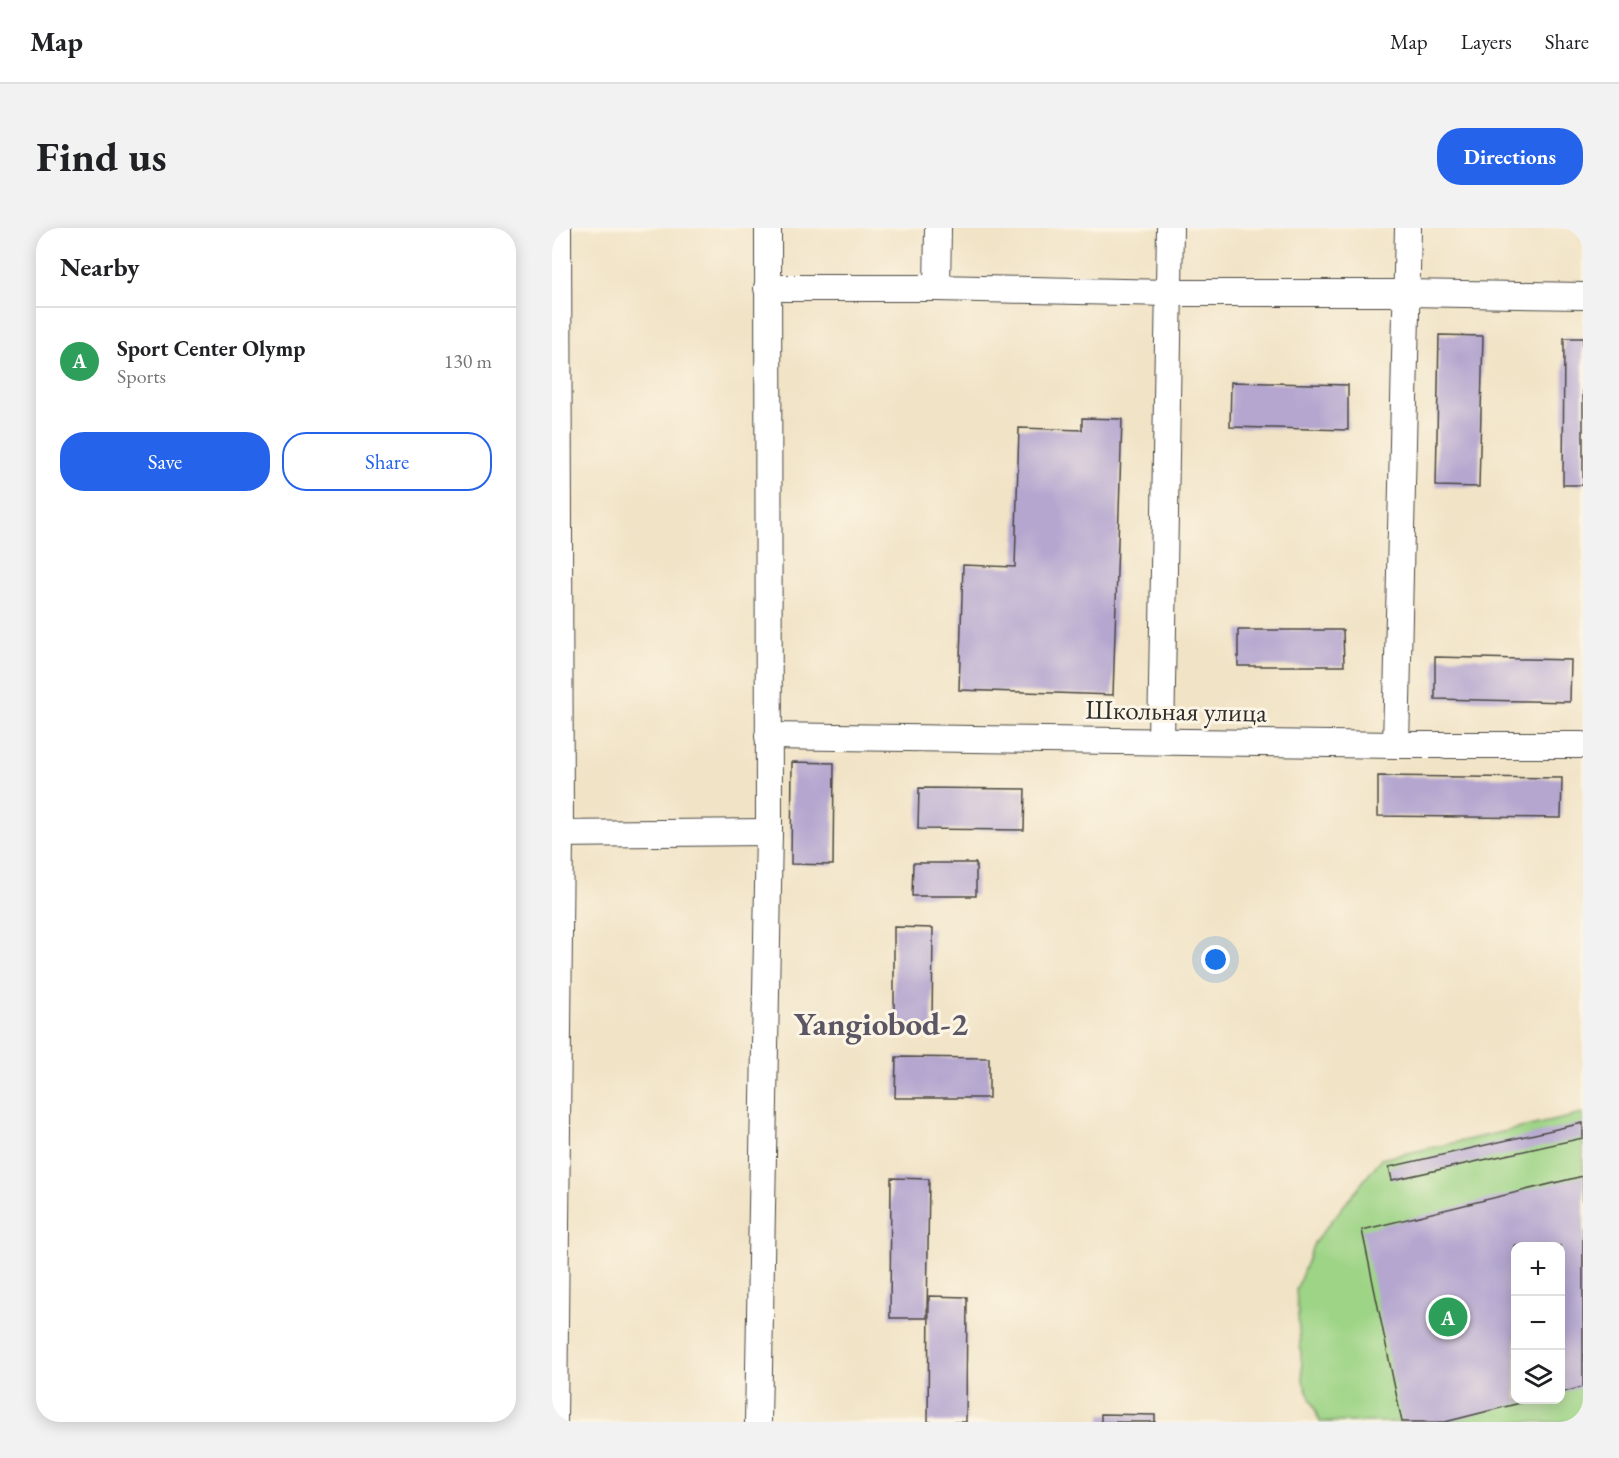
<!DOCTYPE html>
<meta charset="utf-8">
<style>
:root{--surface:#fff;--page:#f2f2f2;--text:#202124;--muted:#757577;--line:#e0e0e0;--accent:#2563eb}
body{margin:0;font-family:"EB Garamond",serif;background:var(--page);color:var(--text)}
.controls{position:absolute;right:18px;bottom:18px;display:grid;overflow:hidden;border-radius:12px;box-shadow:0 3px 15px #0003}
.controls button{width:54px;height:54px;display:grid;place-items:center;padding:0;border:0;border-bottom:2px solid var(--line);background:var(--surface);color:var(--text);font:30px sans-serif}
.you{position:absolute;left:664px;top:732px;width:21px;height:21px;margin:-15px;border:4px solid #fff;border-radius:50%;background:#1a73e8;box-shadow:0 0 0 9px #1a73e833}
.badge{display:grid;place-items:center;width:39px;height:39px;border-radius:50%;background:var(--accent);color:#fff;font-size:20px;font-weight:700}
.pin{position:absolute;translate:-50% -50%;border:3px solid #fff;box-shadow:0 2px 6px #0006}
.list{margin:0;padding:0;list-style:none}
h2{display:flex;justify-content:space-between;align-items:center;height:78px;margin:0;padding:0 24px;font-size:26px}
h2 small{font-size:20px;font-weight:400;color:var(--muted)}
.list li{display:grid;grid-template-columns:39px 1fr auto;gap:18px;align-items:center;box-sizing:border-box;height:108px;padding:0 24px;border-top:2px solid var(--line)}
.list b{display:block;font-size:22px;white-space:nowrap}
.list p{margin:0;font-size:20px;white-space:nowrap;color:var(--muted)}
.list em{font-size:20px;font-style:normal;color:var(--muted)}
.actions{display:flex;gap:12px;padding:18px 24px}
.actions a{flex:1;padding:14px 0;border:2px solid var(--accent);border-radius:24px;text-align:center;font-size:21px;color:var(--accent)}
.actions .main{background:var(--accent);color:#fff}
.icon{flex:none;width:33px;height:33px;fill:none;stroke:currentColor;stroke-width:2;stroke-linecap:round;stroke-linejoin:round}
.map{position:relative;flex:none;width:1031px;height:1194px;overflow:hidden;border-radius:24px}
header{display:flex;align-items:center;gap:36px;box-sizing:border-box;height:84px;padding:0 30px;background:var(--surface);border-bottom:2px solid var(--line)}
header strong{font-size:28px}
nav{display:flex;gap:33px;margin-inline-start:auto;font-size:21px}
.intro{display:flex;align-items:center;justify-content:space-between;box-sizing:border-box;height:144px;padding:0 36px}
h1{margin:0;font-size:42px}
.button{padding:15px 27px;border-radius:24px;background:var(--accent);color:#fff;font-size:21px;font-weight:700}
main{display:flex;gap:36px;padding:0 36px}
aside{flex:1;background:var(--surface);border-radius:24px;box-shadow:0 3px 15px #0003}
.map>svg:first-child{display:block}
.green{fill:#9ed486;stroke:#648058;stroke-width:1.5;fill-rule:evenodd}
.building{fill:#b4a6cf}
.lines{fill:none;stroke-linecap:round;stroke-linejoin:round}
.minor-casing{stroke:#494742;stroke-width:28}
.minor{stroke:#fff;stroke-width:26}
.labels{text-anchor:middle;stroke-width:6;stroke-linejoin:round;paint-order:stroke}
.street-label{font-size:27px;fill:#2b2b2b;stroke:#fcf5e5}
.district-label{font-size:33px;font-weight:bold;fill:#5b5664;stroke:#fcf5e5}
</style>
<header>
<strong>Map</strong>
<nav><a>Map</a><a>Layers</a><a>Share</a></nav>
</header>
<div class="intro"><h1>Find us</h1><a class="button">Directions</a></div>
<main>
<aside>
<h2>Nearby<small></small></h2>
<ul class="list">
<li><span class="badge" style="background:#2e9e5b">A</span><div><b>Sport Center Olymp</b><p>Sports</p></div><em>130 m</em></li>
</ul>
<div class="actions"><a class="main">Save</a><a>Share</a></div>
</aside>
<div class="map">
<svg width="1031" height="1194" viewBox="0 0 1031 1194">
<rect width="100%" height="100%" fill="#fcf5e5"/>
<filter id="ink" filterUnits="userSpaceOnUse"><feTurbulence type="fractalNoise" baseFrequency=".0167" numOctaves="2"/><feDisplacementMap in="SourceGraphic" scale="12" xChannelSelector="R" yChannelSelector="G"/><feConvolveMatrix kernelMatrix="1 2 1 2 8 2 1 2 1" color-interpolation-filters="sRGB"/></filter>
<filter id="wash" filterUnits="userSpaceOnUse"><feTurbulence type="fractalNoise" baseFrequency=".008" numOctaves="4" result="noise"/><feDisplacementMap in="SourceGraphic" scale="24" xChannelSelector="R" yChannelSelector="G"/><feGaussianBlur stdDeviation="1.35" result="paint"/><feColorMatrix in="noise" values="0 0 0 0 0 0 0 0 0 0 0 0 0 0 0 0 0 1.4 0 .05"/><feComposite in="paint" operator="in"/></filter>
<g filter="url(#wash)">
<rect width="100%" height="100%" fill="#f1e3c6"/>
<path class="green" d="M1031 886V1194H768L751 1153 744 1062 762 1015 829 931ZM963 1018H1008V1172H963Z"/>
<g id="blocks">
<g class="building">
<path d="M887 107 931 108 927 259 884 258Z"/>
<path d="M1012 110H1031V257H1011Z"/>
<path d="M679 154 796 157V202L678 199Z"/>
<path d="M530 190 570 191 561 467 407 462 411 337 463 339 467 200 530 202Z"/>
<path d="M686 402H791L792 438H686Z"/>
<path d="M883 429 1019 432 1018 474 883 471Z"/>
<path d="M240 534 282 535 281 637 239 636Z"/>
<path d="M826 548 1010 550 1009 590 826 588Z"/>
<path d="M367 560 473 561 472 602 366 601Z"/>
<path d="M361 635H424V668H360Z"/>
<path d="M342 699 381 700 380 801H342Z"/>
<path d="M344 829 437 830V870H343Z"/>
<path d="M1031 895V910L840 952 837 939Z"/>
<path d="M1031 948V1159L1008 1165V1018H963V1172H980L893 1194H850L810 1002Z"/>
<path d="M339 950 377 951 375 1090H338Z"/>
<path d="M377 1068 415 1069 414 1194H376Z"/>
<path d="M549 1186 603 1187V1194H549Z"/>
</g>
</g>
</g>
<g filter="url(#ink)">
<use href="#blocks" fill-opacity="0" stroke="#494742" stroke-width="1.5"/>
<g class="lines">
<defs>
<g id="minor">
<path d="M215 60H385L617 65H855L1031 68"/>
<path d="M385 60 386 0"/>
<path d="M216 508 844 517H1031"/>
<path d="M609 513 618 0"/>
<path d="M844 517 856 0"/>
<path d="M0 606 217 604"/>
<path d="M2 1194 8 606 6 0"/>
<path d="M206 1194 217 604 216 0"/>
</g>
</defs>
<use href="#minor" class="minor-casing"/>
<use href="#minor" class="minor"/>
</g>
</g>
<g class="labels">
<g class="street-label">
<text transform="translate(624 483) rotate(1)" y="9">Школьная улица</text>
</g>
<g class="district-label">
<text x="329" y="807">Yangiobod-2</text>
</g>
</g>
</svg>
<div class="controls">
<button>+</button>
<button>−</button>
<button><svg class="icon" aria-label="layers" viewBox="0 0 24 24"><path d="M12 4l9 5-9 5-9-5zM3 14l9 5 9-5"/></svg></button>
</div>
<div class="you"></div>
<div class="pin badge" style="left:896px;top:1089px;background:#2e9e5b">A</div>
</div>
</main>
